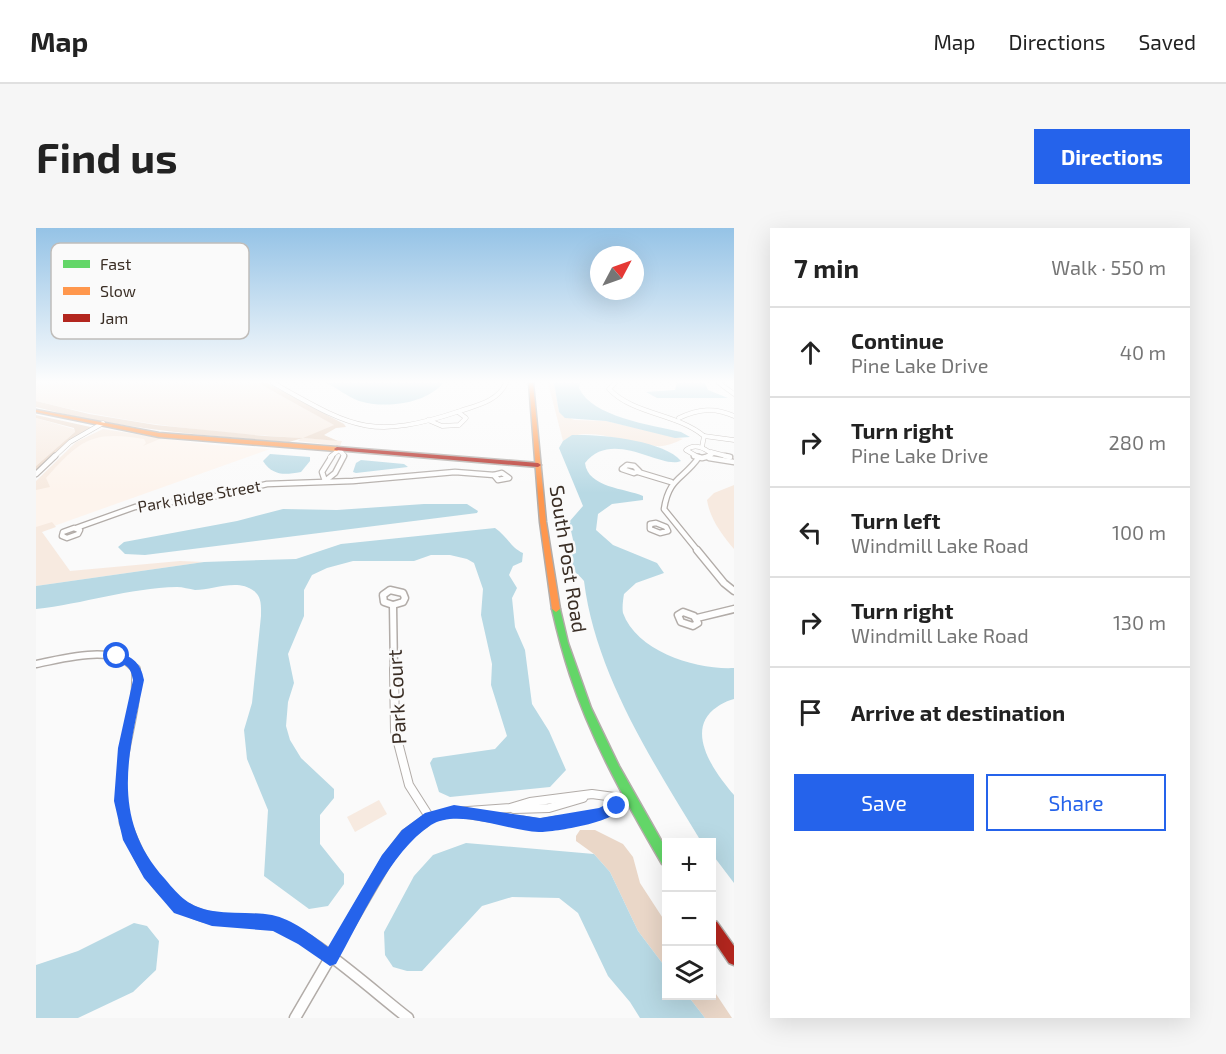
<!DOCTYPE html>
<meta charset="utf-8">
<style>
:root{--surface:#fff;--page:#f6f6f6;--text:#222;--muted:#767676;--line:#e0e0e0;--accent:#2563eb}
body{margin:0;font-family:"Exo 2",sans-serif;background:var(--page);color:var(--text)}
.controls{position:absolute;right:18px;bottom:18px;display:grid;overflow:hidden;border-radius:0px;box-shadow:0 6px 24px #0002}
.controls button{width:54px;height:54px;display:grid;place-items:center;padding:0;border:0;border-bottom:2px solid var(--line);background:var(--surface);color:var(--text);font:30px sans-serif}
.compass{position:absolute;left:554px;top:18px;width:54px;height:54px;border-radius:50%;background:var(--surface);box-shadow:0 6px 24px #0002;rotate:49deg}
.stop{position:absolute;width:18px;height:18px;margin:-14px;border:4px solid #2563eb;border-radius:50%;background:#fff}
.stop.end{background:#2563eb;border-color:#fff;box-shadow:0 2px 6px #0008}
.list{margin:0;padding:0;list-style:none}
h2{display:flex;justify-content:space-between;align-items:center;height:78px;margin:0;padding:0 24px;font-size:26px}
h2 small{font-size:20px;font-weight:400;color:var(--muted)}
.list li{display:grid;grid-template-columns:39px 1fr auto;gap:18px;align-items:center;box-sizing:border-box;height:90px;padding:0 24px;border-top:2px solid var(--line)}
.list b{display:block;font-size:22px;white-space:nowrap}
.list p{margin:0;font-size:20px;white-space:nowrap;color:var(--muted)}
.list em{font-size:20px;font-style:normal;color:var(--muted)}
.actions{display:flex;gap:12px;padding:18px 24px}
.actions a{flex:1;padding:14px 0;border:2px solid var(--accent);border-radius:0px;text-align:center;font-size:21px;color:var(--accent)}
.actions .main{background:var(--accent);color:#fff}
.icon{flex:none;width:33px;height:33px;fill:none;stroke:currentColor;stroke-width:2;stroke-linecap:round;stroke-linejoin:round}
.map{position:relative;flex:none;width:698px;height:790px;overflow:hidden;border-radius:0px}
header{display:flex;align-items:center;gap:36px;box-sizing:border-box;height:84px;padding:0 30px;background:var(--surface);border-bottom:2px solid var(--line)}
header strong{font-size:28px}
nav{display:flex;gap:33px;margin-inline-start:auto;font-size:21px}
.intro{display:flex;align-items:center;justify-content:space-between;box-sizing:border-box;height:144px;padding:0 36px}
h1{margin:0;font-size:42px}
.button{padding:15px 27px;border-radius:0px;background:var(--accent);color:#fff;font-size:21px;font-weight:700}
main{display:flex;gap:36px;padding:0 36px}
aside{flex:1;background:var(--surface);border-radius:0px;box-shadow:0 6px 24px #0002}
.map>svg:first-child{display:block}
.built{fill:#fdf4ed}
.green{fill:#f7eae0}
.forest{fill:#ead7c8}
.water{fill:#b8d9e4}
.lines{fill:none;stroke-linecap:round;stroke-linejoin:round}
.street-far4-casing{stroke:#b2aca8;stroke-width:5}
.street-far3-casing{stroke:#b2aca8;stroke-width:7}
.street-far2-casing{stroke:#b2aca8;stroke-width:9}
.street-far1-casing{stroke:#b2aca8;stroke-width:10}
.street-casing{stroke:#b2aca8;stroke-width:13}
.fast-casing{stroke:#b2aca8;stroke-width:3}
.slow-casing{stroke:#b2aca8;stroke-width:3}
.jam-casing{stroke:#b2aca8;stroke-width:3}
.street-far4{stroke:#fefefe;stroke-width:4}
.street-far3{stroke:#fefefe;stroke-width:4.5}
.street-far2{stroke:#fefefe;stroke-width:6}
.street-far1{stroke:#fefefe;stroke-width:8}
.street{stroke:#fefefe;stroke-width:10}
.fast{fill:#63d668;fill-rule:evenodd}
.slow{fill:#ff974d;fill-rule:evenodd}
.jam{fill:#b3261e;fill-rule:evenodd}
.route{fill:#2563eb}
.labels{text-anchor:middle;stroke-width:5;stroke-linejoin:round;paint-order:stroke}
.far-street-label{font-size:16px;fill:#3a2e25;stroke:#fafafa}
.street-label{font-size:20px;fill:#3a2e25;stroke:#fafafa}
.key{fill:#fafafa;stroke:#c0bdba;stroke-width:1.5}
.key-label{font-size:16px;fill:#3a2e25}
</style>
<header>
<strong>Map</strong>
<nav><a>Map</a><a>Directions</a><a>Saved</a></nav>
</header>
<div class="intro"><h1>Find us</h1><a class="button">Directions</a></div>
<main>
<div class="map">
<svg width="698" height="790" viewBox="0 0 698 790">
<rect width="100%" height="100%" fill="#fafafa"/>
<path class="built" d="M81 205 178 217 234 221 4 303 0 343V259L41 216 54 210Z"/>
<g class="green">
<path d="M0 155H222L299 197 268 210 306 213 304 218 262 213 265 210C176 205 87 195 0 173Z"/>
<path d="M512 155H518L523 184 538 192 570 193 647 211C638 215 630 219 620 218 590 217 554 195 527 213Z"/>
<path d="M0 190 38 201 39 204 0 238Z"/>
<path d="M67 201 126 210 107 218 110 215 108 211C56 202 44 212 10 250L14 259 0 262V253L40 214Z"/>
<path d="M698 257V321C686 307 674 291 671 272L678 265Z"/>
<path d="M16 294 20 299 6 304 34 343 144 333 168 334 0 358V299Z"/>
<path d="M343 572 351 586 319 604 311 589Z"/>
</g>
<g class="forest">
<path d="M222 155H231L308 196 310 199 300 200 288 207 302 213 267 210 253 214C168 208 83 201 0 179V173L53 186 120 197 229 208 267 210 298 197Z"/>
<path d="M0 187 59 200 34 214 0 246V238L39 204 38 200 0 190Z"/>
<path d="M544 602H559L587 616 597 629 604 655 630 695V740L602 703 574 644 558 626 540 613V608Z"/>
<path d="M676 760 696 790H669L652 768H676Z"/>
</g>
<g class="water">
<path d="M290 155H407C390 176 349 181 323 173 312 169 301 160 290 155Z"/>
<path d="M518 155H544L543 160C556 189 615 197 645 204L654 209 639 210 570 193 529 190 523 184Z"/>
<path d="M641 155H669L672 162 692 170H621L610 164 639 162Z"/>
<path d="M536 207C563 206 628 212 645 233 625 242 577 200 549 235 552 260 589 260 607 268V272L576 276 562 286 560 302 577 317 621 335 628 345 600 355 588 366C587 372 586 380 587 385 601 424 661 442 698 440V471C691 473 687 475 681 479 647 502 679 545 698 567V655L676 626V614H667L663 610C616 533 559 444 548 353 540 343 532 341 527 329L540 325 533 294 547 278 523 220 527 213Z"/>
<path d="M234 226 274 229V233L265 244C248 247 237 248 227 233Z"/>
<path d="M325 232 368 236 372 239 320 245 317 244 320 235Z"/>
<path d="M388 276H431L442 283 441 285 109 327 89 326 82 319 88 314 201 293 247 281 301 282Z"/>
<path d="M459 300C470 307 475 320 487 325L486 334 477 338 473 347 481 360 476 370 479 399 489 422 496 476 513 503 530 542 514 559 414 569 403 564 394 535 397 530 459 521 471 508 455 457 456 436 445 387 447 361 438 335 431 331 414 327H395L378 333H317L291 340 276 347 268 362V388L252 426 258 455 252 474 250 498 254 512 265 530 298 561V570L284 587V616L308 646V656L292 678 273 681 228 648 232 582 211 531 208 502 216 475 225 388C225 379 226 369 218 363 202 350 177 362 159 362 153 361 147 359 141 359 93 360 47 376 0 381V358L168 334 260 331 305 316Z"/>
<path d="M430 615 558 626 574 644 602 703 630 740V768H652L669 790H604L594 774 572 748 542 685 523 670 476 669 446 678 386 743H371L357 739 349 727 348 704 378 648 397 627Z"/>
<path d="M98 695 111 698 123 713 120 742 97 764 42 790H0V737L42 723Z"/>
</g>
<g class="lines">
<defs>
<g id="street-far4">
<path d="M237 155C316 199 334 213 424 183 442 177 462 173 470 155"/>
<path d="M579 155 573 161C598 187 640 185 668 208L666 219"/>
<path d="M683 155 698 166"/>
<path d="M643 190C662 181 679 179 698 188"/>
<path d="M392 192 406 198 423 197 430 190 422 184"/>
<path d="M668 208 698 212"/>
<path d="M675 224 694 229"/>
<path d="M18 229 34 214 67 195"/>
<path d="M294 229 303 222 308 227 307 229"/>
<path d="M662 229 650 222C659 215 668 220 676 226L670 229"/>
</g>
<g id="street-far3">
<path d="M296 228 286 244 289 253 299 245 308 228"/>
<path d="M658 228 666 230 674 228"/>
<path d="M689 228 694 229"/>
<path d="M673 230 698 234"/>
<path d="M591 237 598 238 603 243 598 245 586 241Z"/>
<path d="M602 244 635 254"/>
<path d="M466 245 473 250 462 252 458 247Z"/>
<path d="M0 246 19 228"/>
<path d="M620 295 630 299 632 303 624 305 614 301V296Z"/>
<path d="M38 300 44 302 42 306 31 310 26 308 27 304Z"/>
<path d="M40 300 99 279 176 269 231 256 317 253 419 244 458 247"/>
<path d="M662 323 628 281C633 249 647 252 663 229"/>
</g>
<g id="street-far2">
<path d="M661 322 688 355 698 363"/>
<path d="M354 362 367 365 369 370 367 374 357 377 348 374 347 367Z"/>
<path d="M357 377 358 443"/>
<path d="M647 384 658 388 662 395 657 398 645 394 642 387Z"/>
<path d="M661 390 698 381"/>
<path d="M0 436C27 431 82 414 100 443"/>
</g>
<g id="street-far1">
<path d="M358 441 359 503 373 557 394 590"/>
<path d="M478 581 513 580 547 570"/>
<path d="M418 584 496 596"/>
<path d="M418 584 474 580 494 574 556 566 593 571 565 587 511 596"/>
<path d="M90 596C74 538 103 497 100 441"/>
<path d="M386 596 394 590 418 584"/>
</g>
<g id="street">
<path d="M89 594C105 638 131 686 183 691 204 693 226 689 246 698 286 716 336 762 372 790"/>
<path d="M486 594 504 597 521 594"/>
<path d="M259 790 351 632 370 607 388 594"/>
</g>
<path id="fast" d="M520 378 524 381 532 415 555 480 583 538 630 621V638L626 636C591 576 556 514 534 447 527 426 521 403 516 381Z"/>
<g id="slow">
<path d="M493 155H497L510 294 524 381 520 384 516 381 504 294Z"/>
<path d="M0 182 123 205 301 219 304 221 301 223 123 209 0 184Z"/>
</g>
<g id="jam">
<path d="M301 219 502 235 505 237 502 239 299 222 298 221Z"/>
<path d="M676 692 681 694 698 718V737L693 735 676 710Z"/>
</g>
</defs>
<use href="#street-far4" class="street-far4-casing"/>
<use href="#street-far3" class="street-far3-casing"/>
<use href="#street-far2" class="street-far2-casing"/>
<use href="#street-far1" class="street-far1-casing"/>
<use href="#street" class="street-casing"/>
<use href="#fast" class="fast-casing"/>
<use href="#slow" class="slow-casing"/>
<use href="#jam" class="jam-casing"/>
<use href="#street-far4" class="street-far4"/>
<use href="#street-far3" class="street-far3"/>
<use href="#street-far2" class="street-far2"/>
<use href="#street-far1" class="street-far1"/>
<use href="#street" class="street"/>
<use href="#fast" class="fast"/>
<use href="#slow" class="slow"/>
<use href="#jam" class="jam"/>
</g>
<linearGradient id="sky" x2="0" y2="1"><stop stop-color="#95c3e6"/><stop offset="0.58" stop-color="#fdfdfd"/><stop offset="1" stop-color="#fdfdfd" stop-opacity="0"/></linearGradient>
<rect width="698" height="265" fill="url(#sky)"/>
<path class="route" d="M81 424C97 429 105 435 108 452 93 525 73 589 129 651 144 669 153 679 177 683 196 686 217 684 236 687 256 691 276 707 292 719L346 627 366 602 389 585 418 577 504 590 563 580 581 571 586 573 588 578C581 594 520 604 503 604 472 603 422 580 395 597 354 623 324 694 300 736L294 738 262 716 237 703 176 698 138 685 108 650 87 612 78 573 82 520 97 452C94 433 86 439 76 428Z"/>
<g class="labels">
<g class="far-street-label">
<text transform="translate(163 268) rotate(-10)" y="6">Park Ridge Street</text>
</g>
<g class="street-label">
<text transform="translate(532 331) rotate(81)" y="7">South Post Road</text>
<text transform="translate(361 469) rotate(-93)" y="7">Park Court</text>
</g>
</g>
<rect x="15" y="15" width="198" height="96" rx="9" class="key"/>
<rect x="27" y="32" width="27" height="8" fill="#63d668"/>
<rect x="27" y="59" width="27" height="8" fill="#ff974d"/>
<rect x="27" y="86" width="27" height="8" fill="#b3261e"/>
<g class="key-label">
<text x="64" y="42">Fast</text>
<text x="64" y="69">Slow</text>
<text x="64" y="96">Jam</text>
</g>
</svg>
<div class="controls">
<button>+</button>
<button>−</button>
<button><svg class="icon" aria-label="layers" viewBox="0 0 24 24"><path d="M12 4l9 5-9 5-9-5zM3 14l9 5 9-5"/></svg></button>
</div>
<svg class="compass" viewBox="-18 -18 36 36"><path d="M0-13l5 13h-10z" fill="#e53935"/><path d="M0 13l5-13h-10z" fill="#767676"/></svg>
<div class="stop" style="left:81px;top:428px"></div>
<div class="stop end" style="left:581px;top:578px"></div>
</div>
<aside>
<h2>7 min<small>Walk · 550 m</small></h2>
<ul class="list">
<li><svg class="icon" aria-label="ahead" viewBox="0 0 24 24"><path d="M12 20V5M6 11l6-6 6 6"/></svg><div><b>Continue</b><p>Pine Lake Drive</p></div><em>40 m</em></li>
<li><svg class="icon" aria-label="right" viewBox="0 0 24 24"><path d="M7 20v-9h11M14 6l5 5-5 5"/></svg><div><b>Turn right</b><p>Pine Lake Drive</p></div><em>280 m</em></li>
<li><svg class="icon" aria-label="left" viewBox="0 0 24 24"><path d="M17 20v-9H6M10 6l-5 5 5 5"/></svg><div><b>Turn left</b><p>Windmill Lake Road</p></div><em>100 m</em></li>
<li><svg class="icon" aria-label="right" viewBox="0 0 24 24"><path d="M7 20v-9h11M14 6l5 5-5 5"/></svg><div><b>Turn right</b><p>Windmill Lake Road</p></div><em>130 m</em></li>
<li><svg class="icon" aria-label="arrive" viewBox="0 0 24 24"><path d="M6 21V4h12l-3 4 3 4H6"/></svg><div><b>Arrive at destination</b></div></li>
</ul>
<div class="actions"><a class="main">Save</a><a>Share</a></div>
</aside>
</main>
